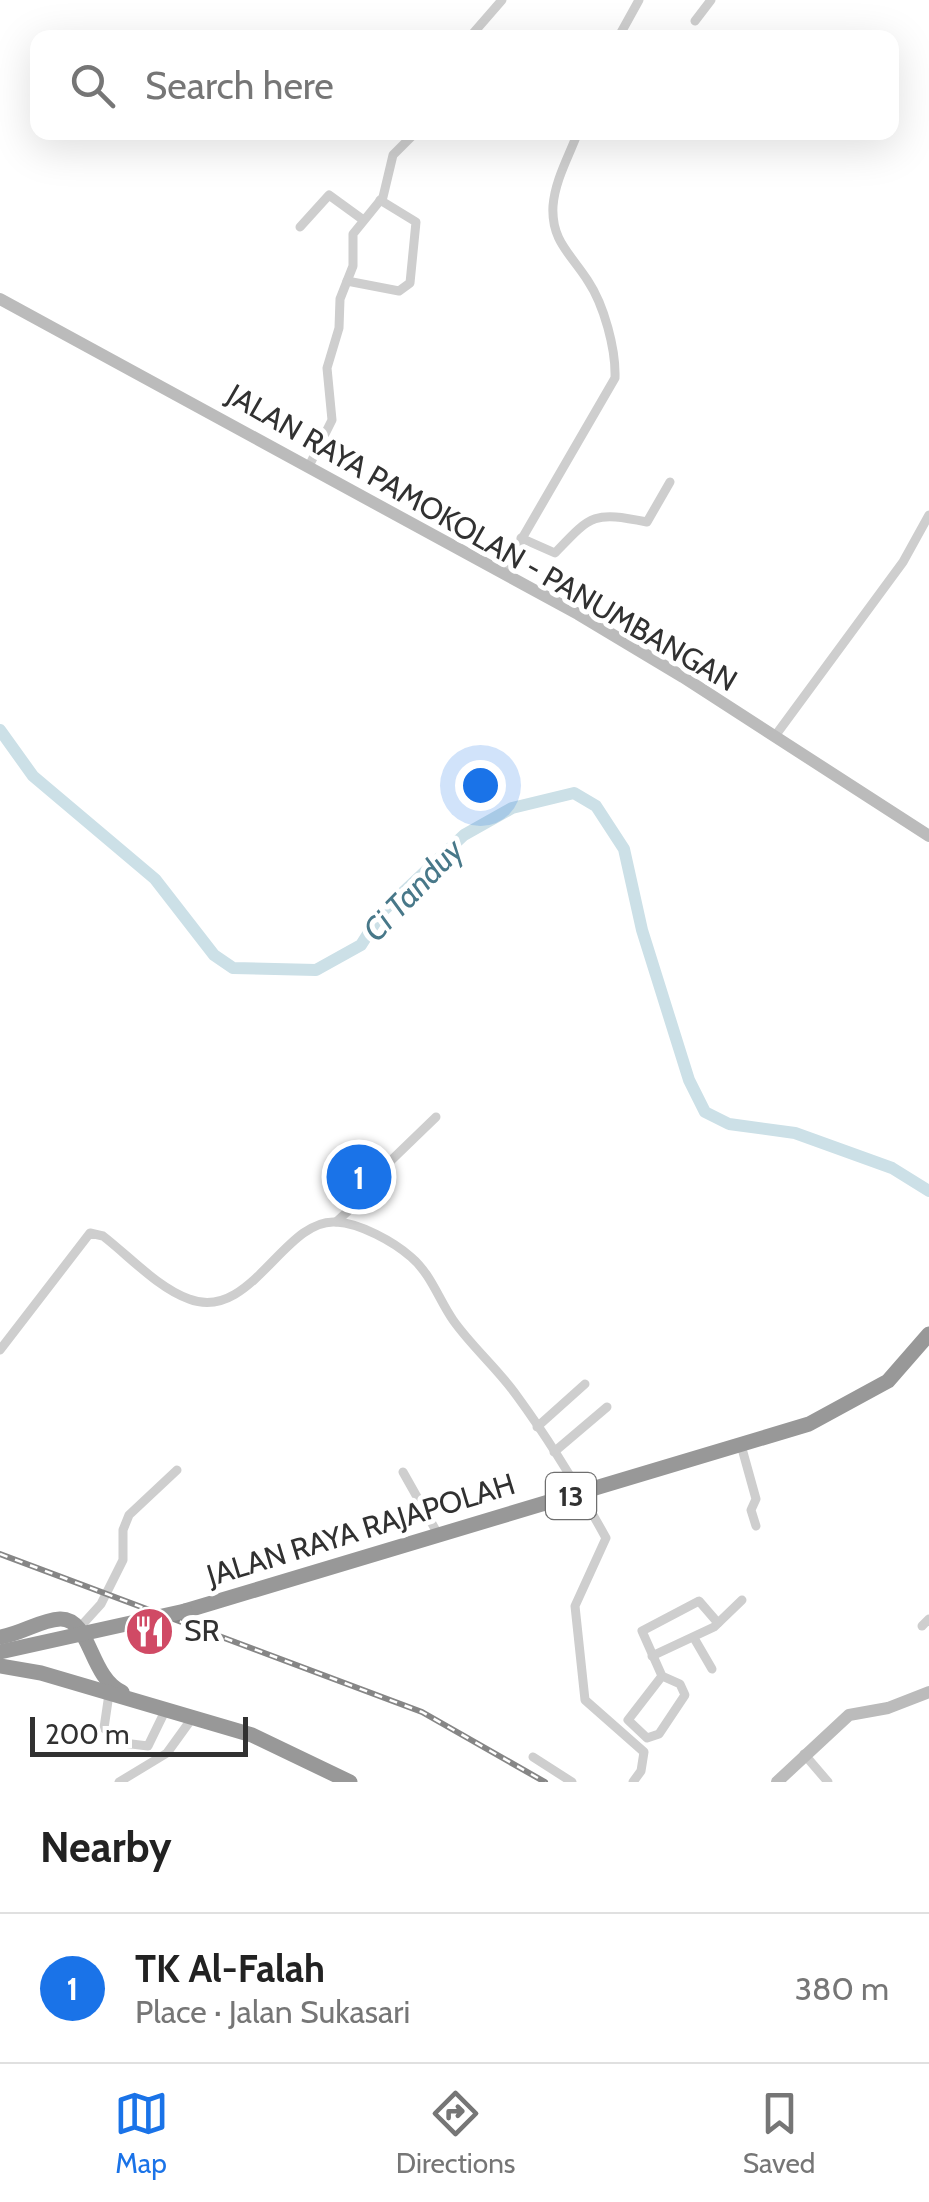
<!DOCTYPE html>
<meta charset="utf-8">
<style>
:root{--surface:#fff;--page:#f2f2f2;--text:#222;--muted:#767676;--line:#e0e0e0;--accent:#1a73e8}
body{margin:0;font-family:Cabin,sans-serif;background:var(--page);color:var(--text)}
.scale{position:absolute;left:30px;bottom:25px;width:218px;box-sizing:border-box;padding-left:10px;border:5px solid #313131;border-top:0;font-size:28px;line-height:35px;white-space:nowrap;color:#313131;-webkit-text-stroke:8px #fff;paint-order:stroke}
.you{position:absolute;left:480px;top:785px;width:35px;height:35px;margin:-25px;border:8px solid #fff;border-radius:50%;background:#1a73e8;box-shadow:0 0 0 15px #1a73e833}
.badge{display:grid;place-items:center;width:65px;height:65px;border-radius:50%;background:var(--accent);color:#fff;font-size:32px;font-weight:700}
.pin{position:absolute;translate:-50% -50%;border:5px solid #fff;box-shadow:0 2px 10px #0006}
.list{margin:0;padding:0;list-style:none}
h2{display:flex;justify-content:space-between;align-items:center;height:130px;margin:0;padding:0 40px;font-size:42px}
h2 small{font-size:32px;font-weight:400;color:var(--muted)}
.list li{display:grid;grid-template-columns:65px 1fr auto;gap:30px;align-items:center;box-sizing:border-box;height:150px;padding:0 40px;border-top:2px solid var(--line)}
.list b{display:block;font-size:38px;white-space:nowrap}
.list p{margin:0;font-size:32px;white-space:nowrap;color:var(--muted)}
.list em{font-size:32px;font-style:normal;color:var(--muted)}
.icon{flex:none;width:55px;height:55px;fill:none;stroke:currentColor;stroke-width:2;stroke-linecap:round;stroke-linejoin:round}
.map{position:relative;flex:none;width:929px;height:1782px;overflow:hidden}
.search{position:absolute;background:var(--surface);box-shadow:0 10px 40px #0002;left:30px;right:30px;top:30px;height:110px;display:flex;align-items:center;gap:25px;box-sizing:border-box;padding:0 35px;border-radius:20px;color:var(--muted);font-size:38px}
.sheet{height:280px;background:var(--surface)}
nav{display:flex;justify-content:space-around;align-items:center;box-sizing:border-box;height:140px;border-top:2px solid var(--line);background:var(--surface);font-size:28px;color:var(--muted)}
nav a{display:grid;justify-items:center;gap:5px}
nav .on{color:var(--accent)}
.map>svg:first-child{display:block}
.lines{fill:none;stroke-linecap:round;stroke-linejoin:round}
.river{stroke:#cce0e7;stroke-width:12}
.street{stroke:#cecece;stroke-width:9}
.secondary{stroke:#bbb;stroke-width:12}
.highway{stroke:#989898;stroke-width:15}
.rail-casing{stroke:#868686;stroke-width:6}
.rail{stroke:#fff;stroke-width:2.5;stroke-dasharray:8;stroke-linecap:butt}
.highway-bridge{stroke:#989898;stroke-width:15}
.labels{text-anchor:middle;stroke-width:10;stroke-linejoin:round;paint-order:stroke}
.shield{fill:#fff;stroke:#6f6f6f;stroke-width:2.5}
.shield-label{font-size:28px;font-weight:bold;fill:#313131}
.street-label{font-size:30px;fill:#313131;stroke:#fff}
.poi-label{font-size:30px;fill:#313131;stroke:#fff;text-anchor:start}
.water-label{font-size:32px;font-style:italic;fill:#487889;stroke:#fff}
</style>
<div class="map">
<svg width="929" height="1782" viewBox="0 0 929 1782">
<rect width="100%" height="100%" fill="#fff"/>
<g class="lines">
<path class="river" d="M0 730 33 776 155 879 214 955 233 968 316 970 361 945 382 912 464 835 512 808 574 793 596 806 624 849 642 930 689 1080 705 1112 729 1124 795 1133 892 1168 929 1191"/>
<g class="street">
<path d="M695 21 711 0"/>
<path d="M469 38 502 0"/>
<path d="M618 38 639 0"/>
<path d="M300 227 329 195 362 219"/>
<path d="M347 281 399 291 410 283 416 222 380 200"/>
<path d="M309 466 332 420 327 368 339 328 340 299 353 266V234L383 197 393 155 416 132"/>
<path d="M521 538 555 553C591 515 593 511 647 522L670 482"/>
<path d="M502 573 615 378C616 349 604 305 588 281 571 254 551 241 553 206 555 180 569 156 578 132"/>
<path d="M775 736 903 562 929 515"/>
<path d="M336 1222 379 1183 377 1174 436 1117"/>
<path d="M0 1350 90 1233 103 1236C129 1256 158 1288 189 1299 251 1323 284 1218 336 1222 360 1223 394 1242 411 1257 431 1274 439 1300 453 1320 472 1347 498 1369 517 1396 550 1441 579 1489 606 1538L575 1606 585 1700 644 1752 641 1771 633 1782"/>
<path d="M537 1427 585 1384"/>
<path d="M741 1445 756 1499 751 1510 756 1526"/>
<path d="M554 1452 607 1407"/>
<path d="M403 1472 439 1536"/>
<path d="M81 1626 101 1604 123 1560V1530L129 1515 177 1470"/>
<path d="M922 1626 929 1619"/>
<path d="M694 1638 712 1669"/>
<path d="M652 1656 714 1627 742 1600"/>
<path d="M662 1676 628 1720 647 1738 659 1734 685 1695 680 1684 662 1676 642 1631 699 1601 718 1623"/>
<path d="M109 1694 104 1728 115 1742 148 1746 166 1709"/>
<path d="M804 1754 828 1782"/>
<path d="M533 1757 572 1782"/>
<path d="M119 1782 167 1753 193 1717"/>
</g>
<g class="secondary">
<path d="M0 299 578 614 683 677 929 836"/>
<path d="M777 1782 849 1715 888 1708 929 1692"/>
</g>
<g class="highway">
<path d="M185 1611 809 1424 888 1381 929 1334"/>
<path d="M0 1637C21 1634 40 1620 60 1619 91 1618 89 1677 122 1692"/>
<path d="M0 1666 41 1673 252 1735 350 1782"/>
</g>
<defs>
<path id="rail" d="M0 1554 422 1712 545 1782"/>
</defs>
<use href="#rail" class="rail-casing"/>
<use href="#rail" class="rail"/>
<path class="highway-bridge" d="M0 1652 185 1611"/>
</g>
<defs>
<symbol id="restaurant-disc" viewBox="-11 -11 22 22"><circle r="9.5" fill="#d04a65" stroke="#fff"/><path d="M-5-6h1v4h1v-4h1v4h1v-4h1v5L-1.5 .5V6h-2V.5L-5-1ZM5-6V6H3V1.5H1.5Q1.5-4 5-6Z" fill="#fff"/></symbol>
</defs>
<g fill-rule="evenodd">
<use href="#restaurant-disc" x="122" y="1604" width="55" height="55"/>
</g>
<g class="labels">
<rect class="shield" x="546" y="1473" width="50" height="46" rx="8"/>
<g class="shield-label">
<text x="571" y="1506">13</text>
</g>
<g class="street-label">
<text transform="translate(482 538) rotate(30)" y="10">JALAN RAYA PAMOKOLAN - PANUMBANGAN</text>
<text transform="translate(361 1530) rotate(-17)" y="10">JALAN RAYA RAJAPOLAH</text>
</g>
<g class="poi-label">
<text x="184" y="1641">SR</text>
</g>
<g class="water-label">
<text transform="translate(413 890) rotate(-46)" y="11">Ci Tanduy</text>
</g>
</g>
</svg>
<div class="scale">200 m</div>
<div class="you"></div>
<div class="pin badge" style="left:359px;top:1177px">1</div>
<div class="search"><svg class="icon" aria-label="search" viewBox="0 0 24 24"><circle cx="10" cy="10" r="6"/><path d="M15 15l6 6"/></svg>Search here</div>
</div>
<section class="sheet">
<h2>Nearby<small></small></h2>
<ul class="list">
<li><span class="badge">1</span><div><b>TK Al-Falah</b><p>Place · Jalan Sukasari</p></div><em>380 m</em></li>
</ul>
</section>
<nav>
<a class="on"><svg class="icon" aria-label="map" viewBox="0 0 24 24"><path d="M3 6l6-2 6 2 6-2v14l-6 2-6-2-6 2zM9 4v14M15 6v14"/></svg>Map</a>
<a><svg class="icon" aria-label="directions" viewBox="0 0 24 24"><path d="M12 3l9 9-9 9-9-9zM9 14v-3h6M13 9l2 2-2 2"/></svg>Directions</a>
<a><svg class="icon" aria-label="saved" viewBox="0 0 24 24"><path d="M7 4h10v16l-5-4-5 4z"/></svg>Saved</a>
</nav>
